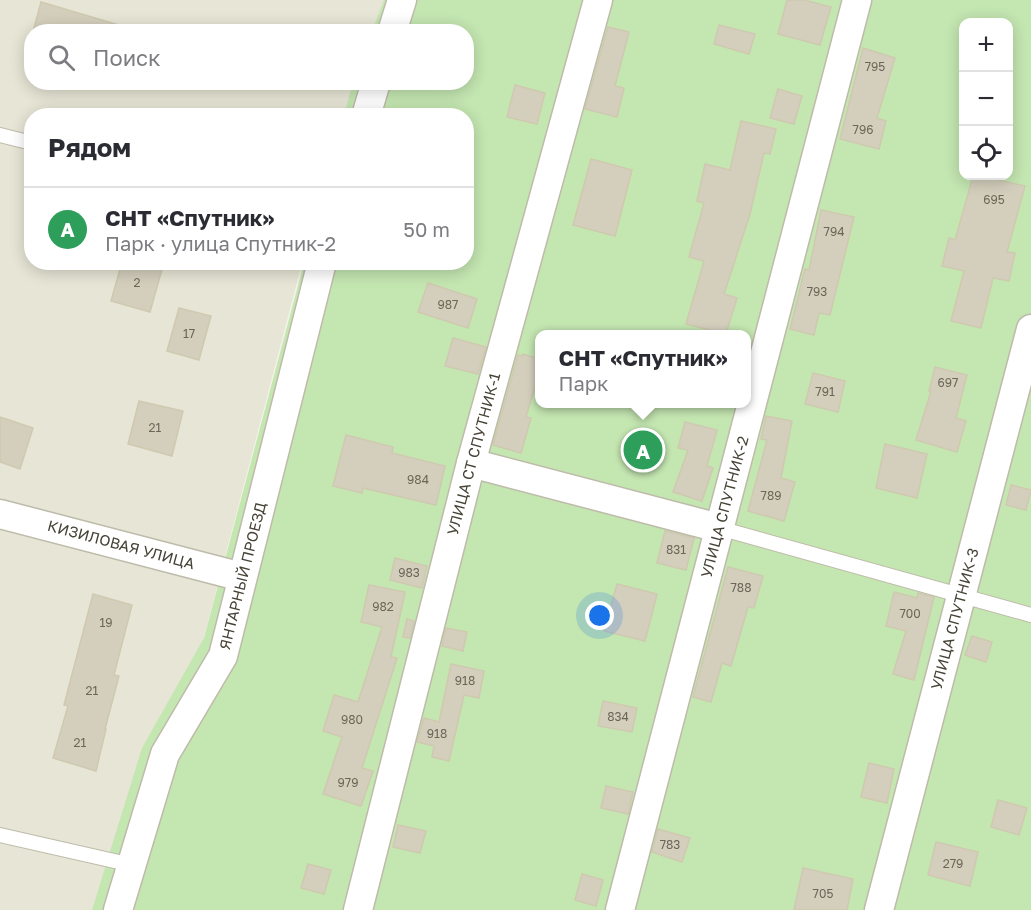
<!DOCTYPE html>
<html lang="ru">
<meta charset="utf-8">
<style>
:root{--surface:#fff;--page:#f7f7f7;--text:#2b2b33;--muted:#7c7c81;--line:#e1e1e2;--accent:#f2671f}
body{margin:0;font-family:"Golos Text",sans-serif;background:var(--page);color:var(--text)}
.controls{position:absolute;right:18px;top:18px;display:grid;overflow:hidden;border-radius:12px;box-shadow:0 3px 15px #0003}
.controls button{width:54px;height:54px;display:grid;place-items:center;padding:0;border:0;border-bottom:2px solid var(--line);background:var(--surface);color:var(--text);font:30px sans-serif}
.you{position:absolute;left:600px;top:616px;width:21px;height:21px;margin:-15px;border:4px solid #fff;border-radius:50%;background:#1a73e8;box-shadow:0 0 0 9px #1a73e833}
.badge{display:grid;place-items:center;width:39px;height:39px;border-radius:50%;background:var(--accent);color:#fff;font-size:20px;font-weight:700}
.pin{position:absolute;translate:-50% -50%;border:3px solid #fff;box-shadow:0 2px 6px #0006}
.popup{position:absolute;left:535px;top:330px;width:216px;height:78px;box-sizing:border-box;display:grid;place-content:center;border-radius:12px;background:var(--surface);filter:drop-shadow(0 2px 4px #0005);font-size:20px;white-space:nowrap;color:var(--muted)}
.popup b{font-size:22px;color:var(--text)}
.popup::after{content:'';position:absolute;left:50%;top:100%;margin-left:-12px;border:12px solid transparent;border-top-color:var(--surface)}
.list{margin:0;padding:0;list-style:none}
h2{display:flex;justify-content:space-between;align-items:center;height:78px;margin:0;padding:0 24px;font-size:26px}
h2 small{font-size:20px;font-weight:400;color:var(--muted)}
.list li{display:grid;grid-template-columns:39px 1fr auto;gap:18px;align-items:center;box-sizing:border-box;height:84px;padding:0 24px;border-top:2px solid var(--line)}
.list b{display:block;font-size:22px;white-space:nowrap}
.list p{margin:0;font-size:20px;white-space:nowrap;color:var(--muted)}
.list em{font-size:20px;font-style:normal;color:var(--muted)}
.icon{flex:none;width:33px;height:33px;fill:none;stroke:currentColor;stroke-width:2;stroke-linecap:round;stroke-linejoin:round}
.map{position:relative;flex:none;width:1031px;height:910px;overflow:hidden}
.search{position:absolute;background:var(--surface);box-shadow:0 3px 15px #0003;left:24px;top:24px;width:450px;height:66px;display:flex;align-items:center;gap:15px;box-sizing:border-box;padding:0 21px;border-radius:24px;color:var(--muted);font-size:22px}
.panel{position:absolute;background:var(--surface);box-shadow:0 3px 15px #0003;left:24px;top:108px;width:450px;height:162px;border-radius:24px}
.map>svg:first-child{display:block}
.residential{fill:#e7e5d5}
.green{fill:#c4e6b1;fill-rule:evenodd}
.building{fill:#d4cfbd;stroke:#cfc9b0;stroke-width:1.5}
.lines{fill:none;stroke-linecap:round;stroke-linejoin:round}
.lane-casing{stroke:#bebbaa;stroke-width:16}
.street-casing{stroke:#bebbaa;stroke-width:31}
.lane{stroke:#fff;stroke-width:14}
.street{stroke:#fff;stroke-width:28}
.labels{text-anchor:middle;stroke-width:6;stroke-linejoin:round;paint-order:stroke}
.number-label{font-size:12px;fill:#6a6658}
.street-label{font-size:15px;fill:#464336;stroke:#fff}
</style>
<div class="map">
<svg width="1031" height="910" viewBox="0 0 1031 910">
<rect width="100%" height="100%" fill="#f3f2e7"/>
<path class="residential" d="M0 0H384L374 31 32 32V82L358 83 347 115 32 116V262L302 263 199 656 98 910H0Z"/>
<path class="green" d="M384 0H1031V910H92L142 748 204 638 304 263 466 262V116L344 115 353 83 466 82V32L372 31ZM964 22H1008V176H964ZM540 334H746V404H540Z"/>
<g class="building">
<path d="M787 0H804L831 7 820 45 778 34Z"/>
<path d="M41 2 119 25 118 32H33Z"/>
<path d="M719 25 755 34 749 54 714 44Z"/>
<path d="M608 27 629 32 615 86 624 88 617 117 585 109Z"/>
<path d="M863 48 895 58 877 118 886 121 879 149 840 139Z"/>
<path d="M515 85 545 93 537 124 507 117Z"/>
<path d="M778 89 802 96 794 124 770 118Z"/>
<path d="M741 121 776 129 770 154 764 153 750 214 724 294 737 298 726 334 686 324 704 261 689 257 704 203 697 201 705 164 730 170Z"/>
<path d="M591 159 632 170 615 236 573 225Z"/>
<path d="M973 176H981L1025 186 1007 252 1015 253 1009 281 993 278 981 328 951 321 964 271 942 266 949 238 955 240Z"/>
<path d="M821 210 854 217 830 315 819 313 814 335 790 329 805 269 809 270Z"/>
<path d="M122 262H164L150 312 111 301Z"/>
<path d="M428 283 477 299 468 328 418 312Z"/>
<path d="M179 308 211 316 199 360 167 351Z"/>
<path d="M453 338 486 347 478 374 445 366Z"/>
<path d="M523 354 540 359V370L526 417 531 418 521 453 493 445 518 355 523 356Z"/>
<path d="M935 367 967 375 956 418 966 421 957 452 916 440 931 391H929Z"/>
<path d="M813 373 845 381 838 412 805 404Z"/>
<path d="M139 401 183 411 172 456 128 444Z"/>
<path d="M766 416 792 421 781 478 795 482 784 521 748 511 767 440 761 439Z"/>
<path d="M0 417 33 428 20 469 0 462Z"/>
<path d="M685 422 717 430 707 466 713 468 702 501 673 492 688 450 678 448Z"/>
<path d="M346 435 393 447 392 453 445 466 436 505 363 488 362 493 333 486Z"/>
<path d="M885 444 927 454 917 498 876 488Z"/>
<path d="M1011 485 1031 490 1026 510 1006 505Z"/>
<path d="M665 531 694 538 686 570 657 563Z"/>
<path d="M395 558 427 566 422 588 390 580Z"/>
<path d="M728 567 763 576 754 608 748 607 731 666 722 663 711 702 693 697Z"/>
<path d="M617 584 657 594 645 641 604 631Z"/>
<path d="M369 585 405 592 391 657 397 658 362 768 373 771 361 806 323 794 342 737 323 731 334 695 358 702 382 627 361 622Z"/>
<path d="M894 592 917 598 918 593 934 597 914 680 893 674 906 631 886 626Z"/>
<path d="M93 594 132 605 114 675 119 676 105 729H106L96 771 53 758 68 706 64 705Z"/>
<path d="M407 619 414 621 410 638 403 637Z"/>
<path d="M446 628 467 632 463 651 442 646Z"/>
<path d="M972 636 992 642 986 662 965 655Z"/>
<path d="M451 664 484 671 479 698 464 695 449 761 432 757 434 746 417 742 424 718 439 722Z"/>
<path d="M603 701 637 708 632 732 598 726Z"/>
<path d="M869 763 894 769 887 803 861 797Z"/>
<path d="M606 786 633 792 628 814 601 808Z"/>
<path d="M998 800 1027 808 1019 835 991 827Z"/>
<path d="M398 825 426 831 420 853 393 847Z"/>
<path d="M658 829 690 838 682 862 652 852Z"/>
<path d="M936 842 978 852 970 886 928 875Z"/>
<path d="M308 864 331 870 324 894 301 888Z"/>
<path d="M803 868 853 879 847 910H794Z"/>
<path d="M582 874 603 880 596 906 575 900Z"/>
</g>
<g class="lines">
<defs>
<g id="lane">
<path d="M0 135 32 143"/>
<path d="M719 528 1031 615"/>
<path d="M0 835 132 865"/>
</g>
<g id="street">
<path d="M392 32 402 0"/>
<path d="M366 116 376 82"/>
<path d="M471 463 719 528"/>
<path d="M0 514 242 577"/>
<path d="M118 910 165 754 223 656 322 262"/>
<path d="M358 910 471 463 598 0"/>
<path d="M620 910 857 0"/>
<path d="M879 910 1031 329"/>
</g>
</defs>
<use href="#lane" class="lane-casing"/>
<use href="#street" class="street-casing"/>
<use href="#lane" class="lane"/>
<use href="#street" class="street"/>
</g>
<g class="labels">
<g class="number-label">
<text x="875" y="71">795</text>
<text x="863" y="134">796</text>
<text x="994" y="204">695</text>
<text x="834" y="236">794</text>
<text x="137" y="287">2</text>
<text x="817" y="296">793</text>
<text x="448" y="309">987</text>
<text x="189" y="338">17</text>
<text x="948" y="387">697</text>
<text x="825" y="396">791</text>
<text x="155" y="432">21</text>
<text x="418" y="484">984</text>
<text x="771" y="500">789</text>
<text x="676" y="554">831</text>
<text x="409" y="577">983</text>
<text x="741" y="592">788</text>
<text x="383" y="611">982</text>
<text x="910" y="618">700</text>
<text x="106" y="627">19</text>
<text x="465" y="685">918</text>
<text x="92" y="695">21</text>
<text x="618" y="721">834</text>
<text x="352" y="724">980</text>
<text x="437" y="738">918</text>
<text x="80" y="747">21</text>
<text x="348" y="787">979</text>
<text x="670" y="849">783</text>
<text x="953" y="868">279</text>
<text x="823" y="898">705</text>
</g>
<g class="street-label">
<text transform="translate(474 454) rotate(-75)" y="5">УЛИЦА СТ СПУТНИК-1</text>
<text transform="translate(725 507) rotate(-75)" y="5">УЛИЦА СПУТНИК-2</text>
<text transform="translate(121 545) rotate(15)" y="5">КИЗИЛОВАЯ УЛИЦА</text>
<text transform="translate(243 576) rotate(-76)" y="5">ЯНТАРНЫЙ ПРОЕЗД</text>
<text transform="translate(955 619) rotate(-75)" y="5">УЛИЦА СПУТНИК-3</text>
</g>
</g>
</svg>
<div class="controls">
<button>+</button>
<button>−</button>
<button><svg class="icon" aria-label="locate" viewBox="0 0 24 24"><circle cx="12" cy="12" r="6"/><path d="M12 2v4M12 18v4M2 12h4M18 12h4"/></svg></button>
</div>
<div class="you"></div>
<div class="pin badge" style="left:643px;top:450px;background:#2e9e5b">A</div>
<div class="popup"><b>СНТ «Спутник»</b>Парк</div>
<div class="search"><svg class="icon" aria-label="search" viewBox="0 0 24 24"><circle cx="10" cy="10" r="6"/><path d="M15 15l6 6"/></svg>Поиск</div>
<section class="panel">
<h2>Рядом<small></small></h2>
<ul class="list">
<li><span class="badge" style="background:#2e9e5b">A</span><div><b>СНТ «Спутник»</b><p>Парк · улица Спутник-2</p></div><em>50 m</em></li>
</ul>
</section>
</div>
